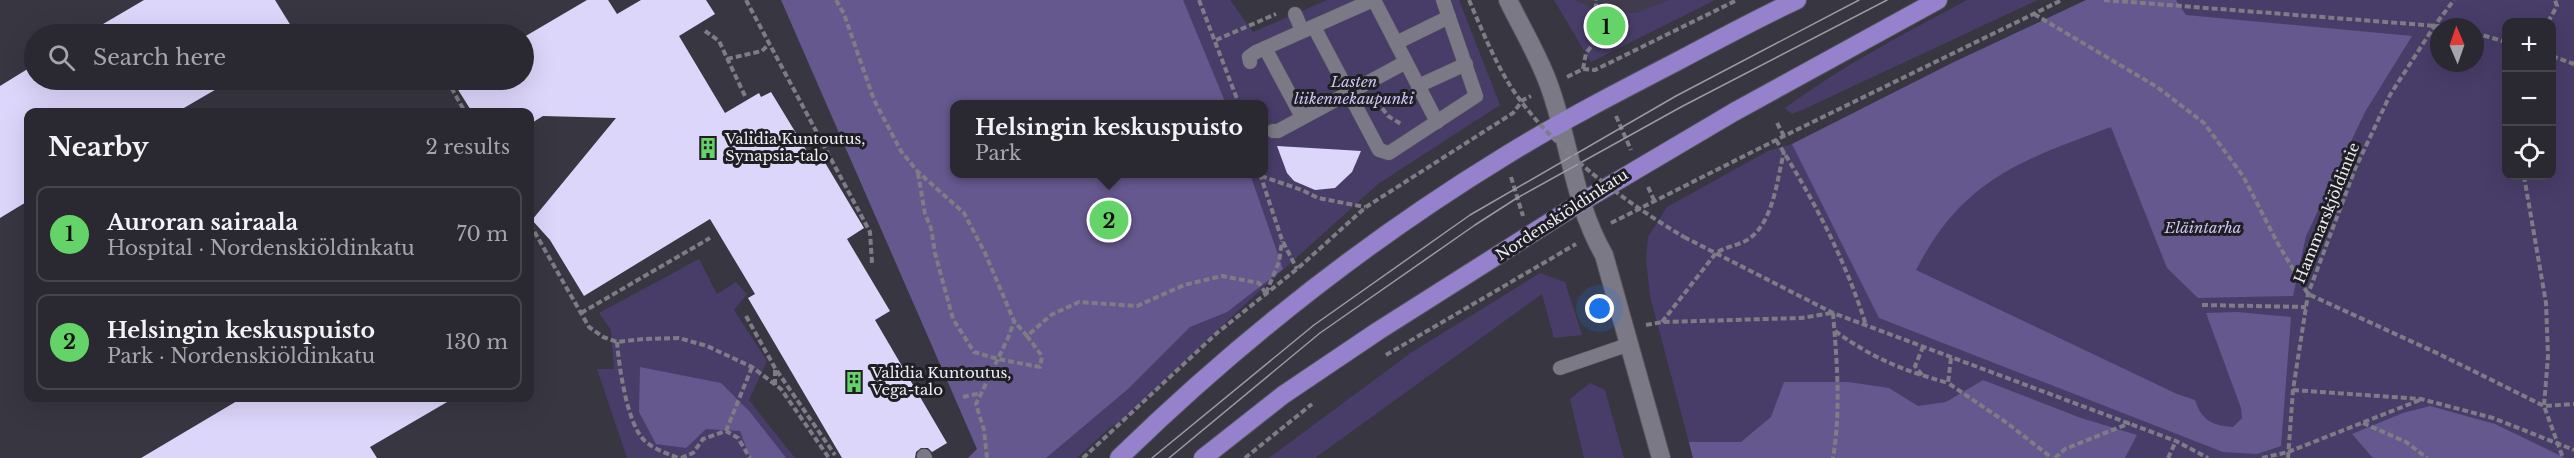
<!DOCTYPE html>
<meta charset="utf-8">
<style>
:root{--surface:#2a2831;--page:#323039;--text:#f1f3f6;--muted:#a5a6ab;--line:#46444d;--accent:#64d468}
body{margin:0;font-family:"Libre Baskerville",serif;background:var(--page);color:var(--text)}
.controls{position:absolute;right:18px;top:18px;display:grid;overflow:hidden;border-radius:12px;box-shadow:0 6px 24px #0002}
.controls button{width:54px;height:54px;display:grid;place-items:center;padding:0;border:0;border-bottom:2px solid var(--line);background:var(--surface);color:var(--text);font:30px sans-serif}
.compass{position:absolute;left:2430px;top:18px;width:54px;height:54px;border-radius:50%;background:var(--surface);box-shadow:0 6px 24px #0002;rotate:358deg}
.you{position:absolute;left:1600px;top:309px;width:21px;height:21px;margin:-15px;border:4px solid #fff;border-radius:50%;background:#1a73e8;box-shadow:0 0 0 9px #1a73e833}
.badge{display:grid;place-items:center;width:39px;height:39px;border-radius:50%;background:var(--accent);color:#111;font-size:20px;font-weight:700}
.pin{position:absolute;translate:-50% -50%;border:3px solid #fff;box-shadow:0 2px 6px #0006}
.popup{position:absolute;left:950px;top:100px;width:318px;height:78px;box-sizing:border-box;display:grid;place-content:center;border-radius:12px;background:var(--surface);filter:drop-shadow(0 2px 4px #0005);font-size:20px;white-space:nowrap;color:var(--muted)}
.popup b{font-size:22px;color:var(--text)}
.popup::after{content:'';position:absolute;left:50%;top:100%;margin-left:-12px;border:12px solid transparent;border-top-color:var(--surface)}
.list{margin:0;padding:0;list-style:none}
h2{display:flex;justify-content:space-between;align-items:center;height:78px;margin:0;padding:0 24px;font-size:26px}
h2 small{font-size:20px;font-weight:400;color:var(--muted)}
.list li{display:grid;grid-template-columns:39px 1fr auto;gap:18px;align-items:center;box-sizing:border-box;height:96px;margin:0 12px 12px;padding:0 12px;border:2px solid var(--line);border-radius:12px}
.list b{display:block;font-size:22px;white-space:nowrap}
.list p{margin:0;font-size:20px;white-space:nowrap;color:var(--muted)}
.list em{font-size:20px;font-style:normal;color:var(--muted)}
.icon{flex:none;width:33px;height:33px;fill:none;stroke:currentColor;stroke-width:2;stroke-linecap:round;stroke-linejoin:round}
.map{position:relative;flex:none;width:2574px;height:458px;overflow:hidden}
.search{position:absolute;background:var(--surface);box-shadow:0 6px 24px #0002;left:24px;top:24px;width:510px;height:66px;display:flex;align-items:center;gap:15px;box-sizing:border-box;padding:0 21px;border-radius:33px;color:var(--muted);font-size:22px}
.panel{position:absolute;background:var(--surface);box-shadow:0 6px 24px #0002;left:24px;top:108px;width:510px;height:294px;border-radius:12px}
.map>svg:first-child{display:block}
.built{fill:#403c4e}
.green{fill:#483d69;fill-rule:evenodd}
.forest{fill:#65588e}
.building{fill:#ddd6fb}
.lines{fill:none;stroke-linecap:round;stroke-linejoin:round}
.service-casing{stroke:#55535d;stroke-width:15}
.minor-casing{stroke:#55535d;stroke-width:20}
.primary-casing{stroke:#55535d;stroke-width:20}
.path{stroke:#7e7c85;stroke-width:4;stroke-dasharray:6 3;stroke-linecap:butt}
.service{stroke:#7b7985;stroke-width:14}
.minor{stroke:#7b7985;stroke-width:18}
.primary{stroke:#9581cc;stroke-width:18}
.tram{stroke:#9c9aa3;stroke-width:1.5}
.path-bridge{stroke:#7e7c85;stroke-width:4;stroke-dasharray:6 3;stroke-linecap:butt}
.labels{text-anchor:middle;stroke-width:6;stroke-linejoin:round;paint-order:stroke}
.park-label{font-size:15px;font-style:italic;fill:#cec4f5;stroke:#1f1e23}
.poi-label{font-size:15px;fill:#eeedf4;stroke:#1f1e23;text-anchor:start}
.street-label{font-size:15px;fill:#eeedf4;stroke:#1f1e23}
</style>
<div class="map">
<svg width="2574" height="458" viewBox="0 0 2574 458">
<rect width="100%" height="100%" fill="#383641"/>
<path class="built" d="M1554 0H1686L1588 57Z"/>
<g class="green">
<path d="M786 0H1230L1253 32 1327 0H1459L1500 105 1378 184 1240 309 1126 417 1106 431 1077 458H968L977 449ZM954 104H1264V174H954Z"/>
<path d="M1554 0H1575L1600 12 1623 13H1636L1669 0H1715L1591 62Z"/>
<path d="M1967 0H2038L1802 110 1792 114 1785 108C1842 66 1905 33 1967 0Z"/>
<path d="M2086 0H2574V458H1693L1650 296 1646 259 1648 237 1667 207 1768 151 1792 144 1952 63ZM2506 22H2552V176H2506ZM2439 27H2475V63H2439Z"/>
<path d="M699 259 717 294 736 282 747 294 734 310 767 361 749 400 795 458H627L597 369H614L611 330 599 313Z"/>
<path d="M1540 273 1565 282 1582 335 1554 338 1542 294 1315 458H1269L1412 352Z"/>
<path d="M1590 383 1605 390 1624 458H1584L1570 399Z"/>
</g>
<g class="forest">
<path d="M781 0H1183L1226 104H954V174H1250L1283 269 1227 312 1190 327 1128 389 1046 458H968L977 449Z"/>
<path d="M2086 0H2176L2186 15 2412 36 2365 112 2306 236 2293 296 2198 298 2167 268 2111 127C2020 161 1963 179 1916 270L2177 394 2195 400C2201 420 2213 426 2233 427L2242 418 2241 408 2206 313 2237 312 2291 317 2281 446 2257 454 2223 452 1879 318 1792 144 1952 63Z"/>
<path d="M640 367 721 383 750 412 786 458H750L740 431 706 429 686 448 656 444 639 412Z"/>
<path d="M1983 380 2081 418 2137 435 2125 458H1693L1689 442H1741L1771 417 1784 382H1848L1889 388 1918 406 1946 402Z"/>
<path d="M2430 406 2495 424 2565 458H2373L2352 434 2403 413Z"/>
</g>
<g class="building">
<path d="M144 0H275L296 34H86Z"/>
<path d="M587 0H608L617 14 641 0H706L715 14 679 36 725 113 759 93 761 97 771 92 816 166 824 161 864 228 847 239 890 311 875 320 947 443 932 452 928 448H921L916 452 915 458H842L748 298 755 294 710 219 584 296 550 240 532 220 616 118 543 116 530 124V112H472L452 80H524V37Z"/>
<path d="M34 65V80H232L177 112H28V201L0 218V86Z"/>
<path d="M1277 146 1345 150 1361 151 1352 172 1335 188 1315 190 1294 181 1287 173Z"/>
<path d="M242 398H454L370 447 377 458H141Z"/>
</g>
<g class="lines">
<defs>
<g id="service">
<path d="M1374 0 1437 122"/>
<path d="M1295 14 1301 28"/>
<path d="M1314 27 1379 150 1389 153 1476 96 1443 0"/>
<path d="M1396 43 1449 17"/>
<path d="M1265 48 1302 117"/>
<path d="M1250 62 1249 57 1256 52 1373 0"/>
<path d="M1418 86 1466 64"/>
<path d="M1273 131H1278L1406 62"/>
<path d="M1560 368 1630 344"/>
<path d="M924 456 925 458"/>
</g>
<path id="minor" d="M1508 0C1522 29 1540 58 1550 88 1570 144 1574 203 1604 255L1661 458"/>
<g id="primary">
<path d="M1119 458C1235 345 1366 241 1505 156 1560 122 1618 92 1676 62 1716 41 1756 19 1797 0"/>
<path d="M1203 458 1283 395 1378 331 1580 203 1734 112 1938 0"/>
</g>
</defs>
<use href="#service" class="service-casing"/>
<use href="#minor" class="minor-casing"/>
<use href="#primary" class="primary-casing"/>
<g class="path">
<path d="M746 0 870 232 872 263"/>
<path d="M836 0 844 14 874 100 901 151 918 172 964 213 985 253 1014 321 1027 336 1051 315 1079 302 1137 306 1184 285 1222 276 1259 283 1266 294"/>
<path d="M1199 0 1239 104"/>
<path d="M2104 0 2450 27"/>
<path d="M2034 14 2157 87 2204 123 2243 176 2277 242 2308 294 2439 354 2544 406 2574 404"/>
<path d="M2548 22 2557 6 2555 0"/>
<path d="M705 31 719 41 745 96"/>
<path d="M2475 33 2506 42"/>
<path d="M513 34 519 31"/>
<path d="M1216 40 1276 14"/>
<path d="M2552 56 2574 64"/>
<path d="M727 59 762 51 769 44"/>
<path d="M1583 69 1586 53 1595 42 1596 0"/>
<path d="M1567 77 1583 69 1595 70 1737 0"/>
<path d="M447 80 465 112"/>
<path d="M1377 101 1388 116 1401 124"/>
<path d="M1616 116 1631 150"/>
<path d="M1777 123 1784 136"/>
<path d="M1776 140C1813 198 1845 259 1866 325"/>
<path d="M918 173 925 214 931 228 935 253 953 319 974 352 998 359 1040 367 1042 356 1027 336"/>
<path d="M1260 174 1282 240 1297 269"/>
<path d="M1261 176 1302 190 1318 198 1365 207"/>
<path d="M2524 176 2546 303 2548 356 2544 406 2563 458"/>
<path d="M1511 177 1523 216"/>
<path d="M1648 187 1654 200"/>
<path d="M1611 223 1784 136 2062 0"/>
<path d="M530 224 589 327 603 337 617 342 644 339 679 338 707 346 752 367 781 389 829 458"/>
<path d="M1684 237 1833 313 2176 441 2208 458"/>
<path d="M1266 293 1279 262 1282 241"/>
<path d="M2202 305 2306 307"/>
<path d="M581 313 710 238"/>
<path d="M1833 313C1837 362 1841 410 1833 458"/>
<path d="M746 316 775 368 835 455"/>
<path d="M1662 322 1716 253C1727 246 1741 245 1750 238 1774 220 1777 179 1784 152"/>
<path d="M1646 325 1662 322 1801 318 1832 313"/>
<path d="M1835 331C1874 359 1902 370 1948 383"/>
<path d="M617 342C619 366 627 425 645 441 655 450 667 453 678 458"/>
<path d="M1386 355 1576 244"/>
<path d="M1951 358 1948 383 2007 423 2052 458"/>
<path d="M1922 375 1915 366 1923 347"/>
<path d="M775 385V368"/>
<path d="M2293 390 2421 399 2493 418 2574 450"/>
<path d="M963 397 981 393"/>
<path d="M2363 423 2406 442 2427 458"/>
<path d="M726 431 752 367"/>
<path d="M681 458 693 453 703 439 726 431 738 438 750 458"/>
<path d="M987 458 984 430 976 404 1008 338 1014 322"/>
<path d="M1083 458 1217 333 1297 269 1366 207 1513 113 1523 100 1531 96"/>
<path d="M1245 458 1312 404"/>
<path d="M2055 458 2065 449 2130 423"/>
<path d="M2168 458 2176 441"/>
<path d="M2262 458 2288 452 2420 400"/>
<path d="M2288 458 2293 390 2308 294 2355 169 2390 95 2435 25 2454 0"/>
</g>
<use href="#service" class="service"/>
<use href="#minor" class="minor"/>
<use href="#primary" class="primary"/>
<g class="tram">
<path d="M1152 458 1314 325 1470 215 1676 96 1859 0"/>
<path d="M1169 458 1320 333 1475 225 1517 198 1681 107 1887 0"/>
</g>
<path class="path-bridge" d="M1469 0C1482 30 1494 60 1511 87 1551 148 1622 200 1684 237"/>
</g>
<defs>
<symbol id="building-bare" viewBox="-9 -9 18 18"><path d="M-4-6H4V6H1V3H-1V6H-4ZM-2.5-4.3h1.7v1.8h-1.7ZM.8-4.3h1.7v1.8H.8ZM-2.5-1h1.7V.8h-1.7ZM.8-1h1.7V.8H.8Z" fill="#64d468" stroke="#1f1e23" stroke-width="2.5" paint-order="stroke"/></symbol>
</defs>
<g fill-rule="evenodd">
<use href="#building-bare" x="693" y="133" width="30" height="30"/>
<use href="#building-bare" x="839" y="367" width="30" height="30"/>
</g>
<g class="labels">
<g class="park-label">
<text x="1354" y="87">Lasten<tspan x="1354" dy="17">liikennekaupunki</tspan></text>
<text x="2203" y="233">Eläintarha</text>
</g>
<g class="poi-label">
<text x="725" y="144">Validia Kuntoutus,<tspan x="725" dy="17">Synapsia-talo</tspan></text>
<text x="871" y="378">Validia Kuntoutus,<tspan x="871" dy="17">Vega-talo</tspan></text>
</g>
<g class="street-label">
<text transform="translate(2327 213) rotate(-68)" y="5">Hammarskjöldintie</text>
<text transform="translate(1562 215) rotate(-33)" y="5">Nordenskiöldinkatu</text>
</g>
</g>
</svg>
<div class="controls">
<button>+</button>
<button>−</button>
<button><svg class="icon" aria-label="locate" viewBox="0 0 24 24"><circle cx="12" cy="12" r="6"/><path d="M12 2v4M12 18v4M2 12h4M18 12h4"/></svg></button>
</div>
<svg class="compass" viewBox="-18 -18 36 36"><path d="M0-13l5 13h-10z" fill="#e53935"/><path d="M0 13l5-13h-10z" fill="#a5a6ab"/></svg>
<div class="you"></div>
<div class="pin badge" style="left:1606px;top:26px">1</div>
<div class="pin badge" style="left:1109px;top:220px">2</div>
<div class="popup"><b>Helsingin keskuspuisto</b>Park</div>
<div class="search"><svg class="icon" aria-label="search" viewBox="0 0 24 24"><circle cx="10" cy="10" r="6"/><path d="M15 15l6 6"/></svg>Search here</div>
<section class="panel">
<h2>Nearby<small>2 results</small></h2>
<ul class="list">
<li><span class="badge">1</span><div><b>Auroran sairaala</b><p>Hospital · Nordenskiöldinkatu</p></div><em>70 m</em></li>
<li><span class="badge">2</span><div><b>Helsingin keskuspuisto</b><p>Park · Nordenskiöldinkatu</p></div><em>130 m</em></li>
</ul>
</section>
</div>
